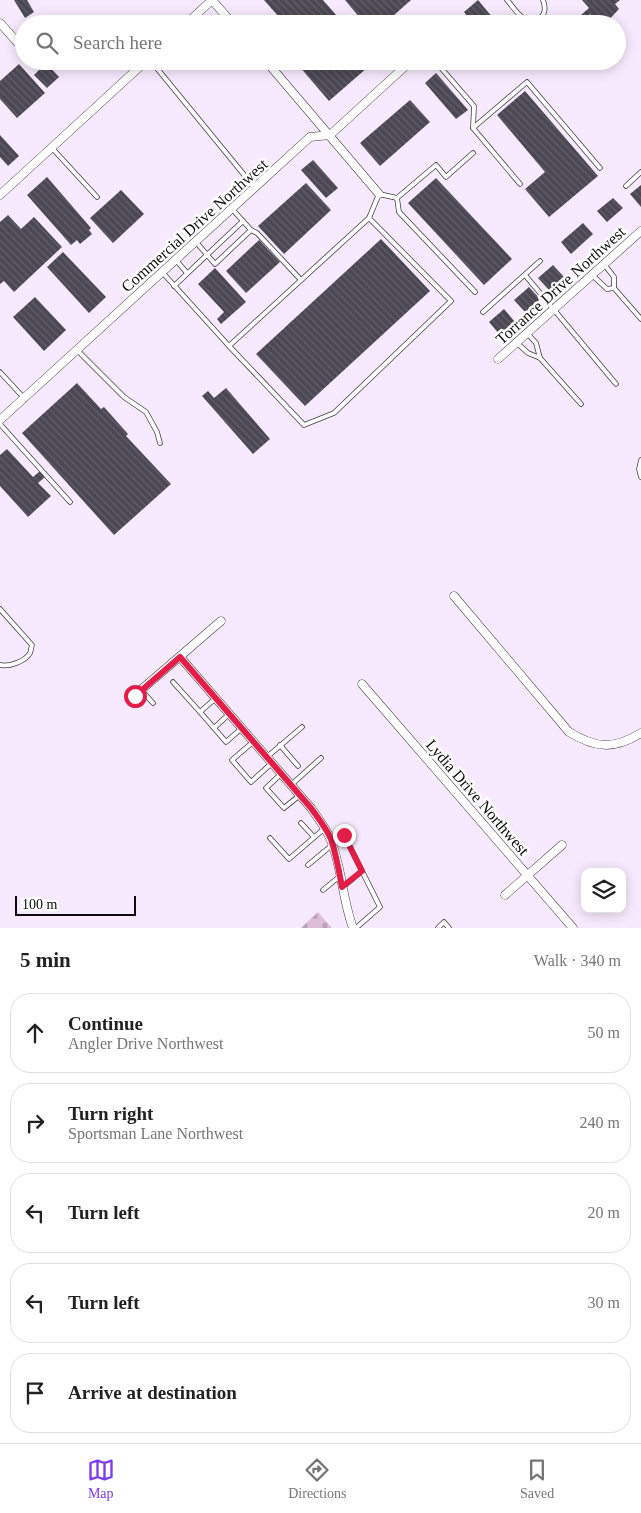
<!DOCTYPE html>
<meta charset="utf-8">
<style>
:root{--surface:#fff;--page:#f6f6f6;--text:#222;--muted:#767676;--line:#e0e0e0;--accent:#7c3aed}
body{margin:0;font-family:"Times New Roman",serif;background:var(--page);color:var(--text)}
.controls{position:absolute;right:15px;bottom:15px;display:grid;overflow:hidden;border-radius:10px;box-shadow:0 2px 12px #0003}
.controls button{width:45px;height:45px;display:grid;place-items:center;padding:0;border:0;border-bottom:1px solid var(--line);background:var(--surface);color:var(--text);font:25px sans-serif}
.scale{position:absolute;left:15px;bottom:12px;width:121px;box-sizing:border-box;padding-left:5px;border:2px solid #0b0b0b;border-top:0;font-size:14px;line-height:18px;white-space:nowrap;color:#0b0b0b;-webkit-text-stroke:4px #fff;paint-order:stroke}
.stop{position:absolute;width:15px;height:15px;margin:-11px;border:4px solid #e11d48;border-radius:50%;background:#fff}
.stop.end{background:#e11d48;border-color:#fff;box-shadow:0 1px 5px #0008}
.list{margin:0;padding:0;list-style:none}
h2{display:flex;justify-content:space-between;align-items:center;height:65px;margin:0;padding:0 20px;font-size:21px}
h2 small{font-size:16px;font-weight:400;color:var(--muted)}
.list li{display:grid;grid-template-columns:32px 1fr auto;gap:15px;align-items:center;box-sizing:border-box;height:80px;margin:0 10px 10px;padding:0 10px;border:1px solid var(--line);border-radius:20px}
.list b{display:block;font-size:19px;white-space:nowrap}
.list p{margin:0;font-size:16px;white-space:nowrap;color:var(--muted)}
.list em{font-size:16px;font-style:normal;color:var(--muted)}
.icon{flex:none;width:28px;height:28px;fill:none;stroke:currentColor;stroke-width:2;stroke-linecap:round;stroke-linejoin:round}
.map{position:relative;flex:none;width:641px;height:928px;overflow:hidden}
.search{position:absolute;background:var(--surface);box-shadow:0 2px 12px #0003;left:15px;right:15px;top:15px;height:55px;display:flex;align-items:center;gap:12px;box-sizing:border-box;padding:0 18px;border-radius:28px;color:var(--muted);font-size:19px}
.sheet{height:515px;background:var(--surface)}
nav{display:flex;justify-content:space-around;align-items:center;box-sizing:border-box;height:70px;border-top:1px solid var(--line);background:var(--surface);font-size:14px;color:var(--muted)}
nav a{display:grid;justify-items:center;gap:2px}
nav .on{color:var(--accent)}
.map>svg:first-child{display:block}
.cemetery{fill:url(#cemetery-stones)}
.building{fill:url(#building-back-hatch)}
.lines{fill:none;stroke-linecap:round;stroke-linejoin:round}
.lane-casing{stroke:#3e3e3e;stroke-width:5.5}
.street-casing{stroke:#3e3e3e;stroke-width:9}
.lane{stroke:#fff;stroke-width:4}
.street{stroke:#fff;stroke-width:8}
.route{stroke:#e11d48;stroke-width:6}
.labels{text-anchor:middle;stroke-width:5;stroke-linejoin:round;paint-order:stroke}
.street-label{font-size:16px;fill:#0b0b0b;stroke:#fff}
</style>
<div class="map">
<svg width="641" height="928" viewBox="0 0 641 928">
<defs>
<pattern id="cemetery-stones" width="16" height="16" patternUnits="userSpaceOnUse" patternTransform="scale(1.25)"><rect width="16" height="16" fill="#ddbed6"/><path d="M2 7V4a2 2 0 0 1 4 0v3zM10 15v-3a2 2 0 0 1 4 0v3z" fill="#bca2b6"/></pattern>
<pattern id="building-back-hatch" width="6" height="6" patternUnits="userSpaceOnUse" patternTransform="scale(1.25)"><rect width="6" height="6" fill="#4b4853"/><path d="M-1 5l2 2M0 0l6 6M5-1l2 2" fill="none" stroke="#605e67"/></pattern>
</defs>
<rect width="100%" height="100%" fill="#f8eafe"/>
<path class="cemetery" d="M318 912 332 928H301Z"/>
<g class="building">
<path d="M14 0H27L34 12 25 18Z"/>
<path d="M264 0H323L344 24H285Z"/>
<path d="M345 0H411L384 24H365Z"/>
<path d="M478 0 498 24H473L464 12Z"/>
<path d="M582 0H620L615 4 619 9 605 24H598L590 14 585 19 581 15 589 8Z"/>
<path d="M305 61H375L329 101 299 66Z"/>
<path d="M46 63 59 77 47 88 34 75Z"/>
<path d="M19 64 45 93 17 118 0 99V81Z"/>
<path d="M436 73 468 110 456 119 425 83Z"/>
<path d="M525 91 598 176 549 217 525 189 545 172 497 115Z"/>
<path d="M410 100 430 122 380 166 360 143Z"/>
<path d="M0 135 19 156 8 166 0 157Z"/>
<path d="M313 160 338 188 326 198 301 170Z"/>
<path d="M47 177 91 228 89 230 92 234 80 244 77 240 71 245 27 195Z"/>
<path d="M436 178 512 259 484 285 408 203Z"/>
<path d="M306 183 331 210 284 254 258 226Z"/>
<path d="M641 185V207L630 194Z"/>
<path d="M121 190 144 214 113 243 90 218Z"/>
<path d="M613 198 623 208 607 222 597 211Z"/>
<path d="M8 215 21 229 34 217 62 247 14 292 4 281 0 284V222Z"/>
<path d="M583 223 593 234 571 254 561 242Z"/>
<path d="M381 239 430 291 305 406 256 354Z"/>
<path d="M259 240 280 262 246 293 226 271Z"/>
<path d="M63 252 106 297 89 313 47 267Z"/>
<path d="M553 265 564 277 549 290 538 278Z"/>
<path d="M215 268 246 302 221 324 217 319 224 312 198 284Z"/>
<path d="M529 287 540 299 526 313 514 300Z"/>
<path d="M35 297 66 330 44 351 13 317Z"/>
<path d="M504 309 515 322 500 335 489 322Z"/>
<path d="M77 383 101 409 104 407 128 434 126 436 171 484 114 535 22 433Z"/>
<path d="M226 388 270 439 253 454 202 396 208 391 214 398Z"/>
<path d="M7 449 33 477 40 471 45 477 38 483 51 496 28 517 0 486V455Z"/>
</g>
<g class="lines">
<defs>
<g id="lane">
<path d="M507 0C515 9 521 21 534 22 544 17 547 11 543 0"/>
<path d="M151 61 254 187"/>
<path d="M435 61 474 106 473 128 520 184"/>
<path d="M473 128 527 82 600 168"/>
<path d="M52 148 97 197"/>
<path d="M626 186 641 172"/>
<path d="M397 198 399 212 475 292"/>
<path d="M232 209 243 221"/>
<path d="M251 230 257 233 301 280"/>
<path d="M176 260 187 273"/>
<path d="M604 264 614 277V288L641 319"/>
<path d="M162 272 229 346 304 425 334 413 451 301 369 218"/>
<path d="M525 275 616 384"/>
<path d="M592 275 607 289 614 288"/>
<path d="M174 286 243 221 251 230 215 264 196 242"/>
<path d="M483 312 540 261"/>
<path d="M527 333 536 343 540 358 581 404"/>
<path d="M517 343 528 353 540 358"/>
<path d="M229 346 369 218 379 194 397 198 436 165 446 177 473 153"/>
<path d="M77 350 124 397 146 412 157 432 160 443"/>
<path d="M0 372 24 398"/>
<path d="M0 424 70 502"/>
<path d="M641 460 639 469 641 477"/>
<path d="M0 609 32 645C31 648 31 651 30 653 25 662 8 667 0 665"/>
<path d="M173 682 200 712 216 698"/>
<path d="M141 690 153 703"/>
<path d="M200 712 214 728 229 714"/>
<path d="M214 728 226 742 242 728"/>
<path d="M253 742 232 760 251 782 272 763"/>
<path d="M280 745 298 766"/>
<path d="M267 757 302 727"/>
<path d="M281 774 266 788 284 808 300 795"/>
<path d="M291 785 321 758"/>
<path d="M301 823 314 837"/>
<path d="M344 835 380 907 356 928"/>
<path d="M270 838 289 859 325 828"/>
<path d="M308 865 332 845"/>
<path d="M343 887 362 871"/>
<path d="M323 890 340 876"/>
<path d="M438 928 444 922 449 928"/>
</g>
<g id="street">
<path d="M212 0 233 24"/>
<path d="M0 23 17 42"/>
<path d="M186 24 212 0"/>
<path d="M266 61 379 194"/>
<path d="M0 195 146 61"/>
<path d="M498 359 641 231"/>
<path d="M0 420 310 137 330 135 411 61"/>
<path d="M454 596 569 732C595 748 614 750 641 733"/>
<path d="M180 657 311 808C318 818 325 827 330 838 342 866 342 899 353 928"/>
<path d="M362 684 573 928"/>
<path d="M135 695 221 621"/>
<path d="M505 895 562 845"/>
</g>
</defs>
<use href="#lane" class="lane-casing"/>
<use href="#street" class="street-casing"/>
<use href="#lane" class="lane"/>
<use href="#street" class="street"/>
</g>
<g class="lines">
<path class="route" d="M135 696 180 657 311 808C318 818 326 828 331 839 336 854 339 871 342 887L362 871 344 835"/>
</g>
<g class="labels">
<g class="street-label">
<text transform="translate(194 225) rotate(-42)" y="6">Commercial Drive Northwest</text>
<text transform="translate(560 285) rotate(-42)" y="6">Torrance Drive Northwest</text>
<text transform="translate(478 797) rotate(49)" y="6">Lydia Drive Northwest</text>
</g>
</g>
</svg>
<div class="controls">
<button><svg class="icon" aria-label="layers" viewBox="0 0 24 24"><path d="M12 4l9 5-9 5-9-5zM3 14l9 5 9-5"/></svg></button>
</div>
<div class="scale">100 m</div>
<div class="stop" style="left:135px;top:696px"></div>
<div class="stop end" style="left:344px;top:835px"></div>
<div class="search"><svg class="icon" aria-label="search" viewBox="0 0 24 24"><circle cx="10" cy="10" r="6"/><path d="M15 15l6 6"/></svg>Search here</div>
</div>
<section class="sheet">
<h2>5 min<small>Walk · 340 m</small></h2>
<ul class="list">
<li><svg class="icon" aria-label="ahead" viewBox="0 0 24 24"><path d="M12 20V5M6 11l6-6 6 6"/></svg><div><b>Continue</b><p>Angler Drive Northwest</p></div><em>50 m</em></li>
<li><svg class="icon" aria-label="right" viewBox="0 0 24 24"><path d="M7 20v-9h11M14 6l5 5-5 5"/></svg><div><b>Turn right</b><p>Sportsman Lane Northwest</p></div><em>240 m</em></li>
<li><svg class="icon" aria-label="left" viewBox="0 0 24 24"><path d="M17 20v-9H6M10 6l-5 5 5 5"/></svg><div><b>Turn left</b></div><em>20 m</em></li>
<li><svg class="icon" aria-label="left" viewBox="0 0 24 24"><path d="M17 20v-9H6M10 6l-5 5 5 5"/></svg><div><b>Turn left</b></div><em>30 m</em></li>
<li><svg class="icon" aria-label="arrive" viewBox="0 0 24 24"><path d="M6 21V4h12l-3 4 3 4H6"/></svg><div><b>Arrive at destination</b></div></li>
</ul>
</section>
<nav>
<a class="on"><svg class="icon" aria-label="map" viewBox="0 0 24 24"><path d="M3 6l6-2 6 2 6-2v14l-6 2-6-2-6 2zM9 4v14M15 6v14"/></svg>Map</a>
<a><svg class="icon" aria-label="directions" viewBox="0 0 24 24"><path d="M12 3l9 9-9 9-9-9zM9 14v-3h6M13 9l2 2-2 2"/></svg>Directions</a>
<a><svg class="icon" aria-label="saved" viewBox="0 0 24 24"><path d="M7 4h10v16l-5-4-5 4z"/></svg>Saved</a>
</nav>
